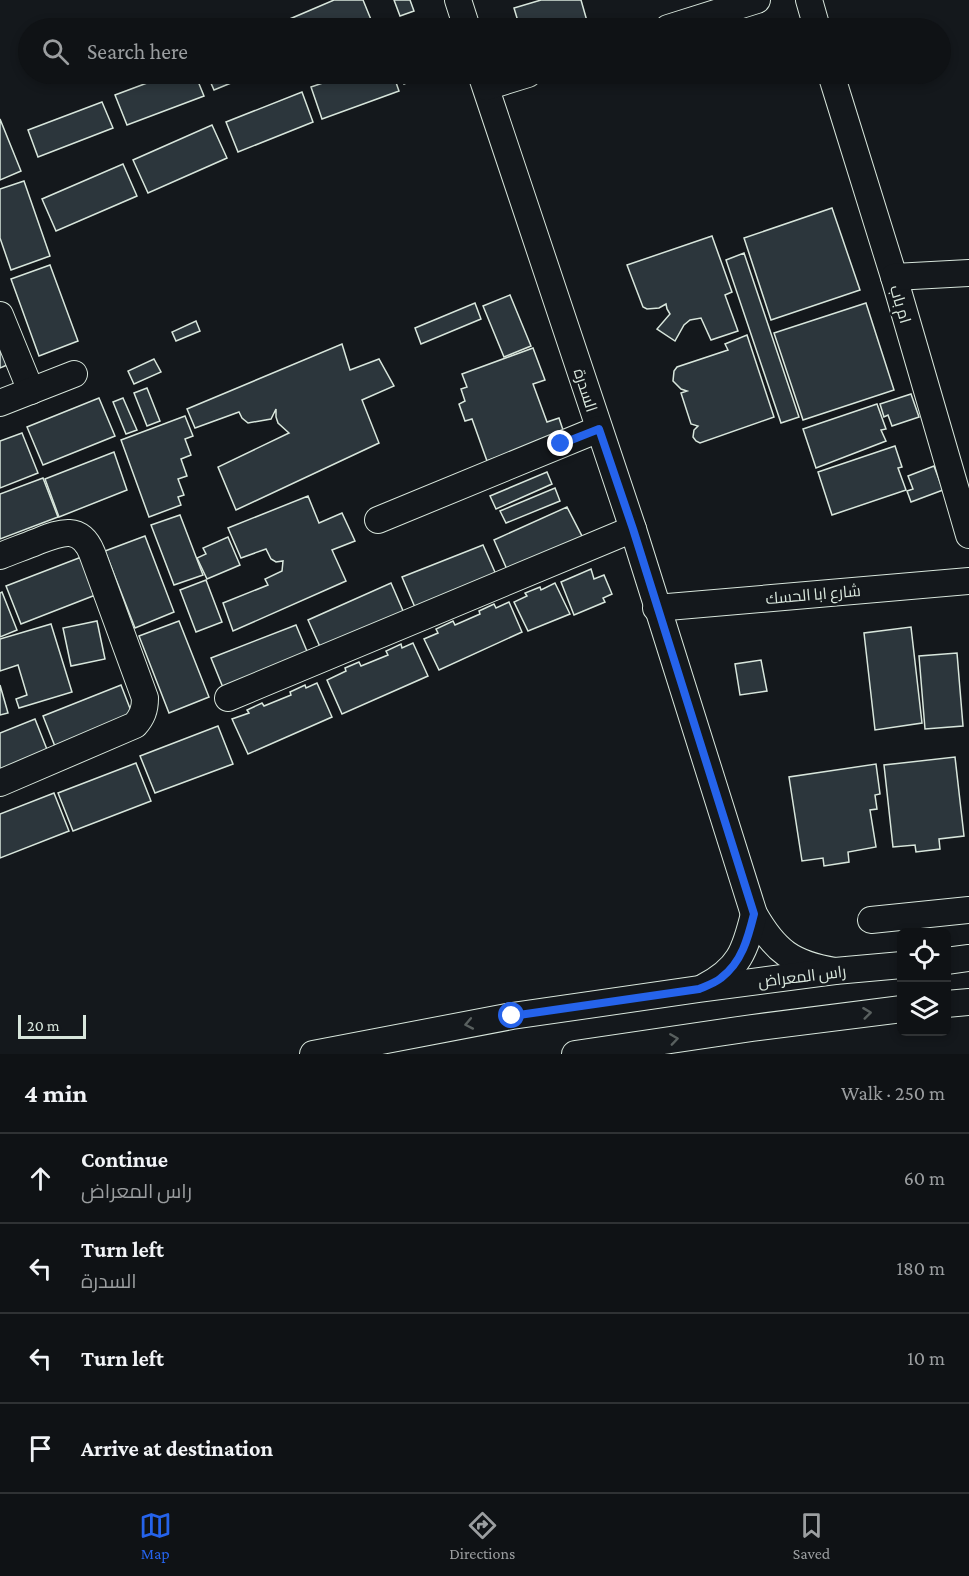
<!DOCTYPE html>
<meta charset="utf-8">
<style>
:root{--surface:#0f1215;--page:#181b1e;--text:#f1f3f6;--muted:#9b9ea0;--line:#2f3234;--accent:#2563eb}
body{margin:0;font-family:"Crimson Pro",Cairo,serif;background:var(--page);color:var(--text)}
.controls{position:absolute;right:18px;bottom:18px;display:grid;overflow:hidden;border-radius:9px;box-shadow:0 3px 9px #0003}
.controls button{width:54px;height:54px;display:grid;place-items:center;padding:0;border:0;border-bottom:2px solid var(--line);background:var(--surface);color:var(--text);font:30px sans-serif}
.scale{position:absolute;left:18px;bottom:15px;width:68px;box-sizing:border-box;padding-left:6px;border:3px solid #d8e6dc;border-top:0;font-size:16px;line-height:21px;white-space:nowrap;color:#d8e6dc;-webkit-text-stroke:4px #14181c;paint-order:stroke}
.stop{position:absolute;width:18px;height:18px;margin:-14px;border:4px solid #2563eb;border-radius:50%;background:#fff}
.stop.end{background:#2563eb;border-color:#fff;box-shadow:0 2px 6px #0008}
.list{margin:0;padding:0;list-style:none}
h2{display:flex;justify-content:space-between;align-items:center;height:78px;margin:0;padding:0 24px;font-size:26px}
h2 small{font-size:20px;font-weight:400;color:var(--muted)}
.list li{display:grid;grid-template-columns:39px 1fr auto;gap:18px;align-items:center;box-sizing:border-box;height:90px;padding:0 24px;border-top:2px solid var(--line)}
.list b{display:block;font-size:22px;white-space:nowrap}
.list p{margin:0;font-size:20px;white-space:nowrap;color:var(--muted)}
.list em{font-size:20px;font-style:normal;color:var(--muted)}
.icon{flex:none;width:33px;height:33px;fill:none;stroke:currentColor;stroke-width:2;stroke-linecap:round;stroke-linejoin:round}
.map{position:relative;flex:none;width:969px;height:1054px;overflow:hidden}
.search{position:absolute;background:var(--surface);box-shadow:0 3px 9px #0003;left:18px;right:18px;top:18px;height:66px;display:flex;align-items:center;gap:15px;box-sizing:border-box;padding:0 21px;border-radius:33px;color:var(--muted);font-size:22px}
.sheet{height:438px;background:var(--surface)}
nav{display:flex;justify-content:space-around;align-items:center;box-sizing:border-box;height:84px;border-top:2px solid var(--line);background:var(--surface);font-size:16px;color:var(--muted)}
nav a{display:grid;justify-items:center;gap:3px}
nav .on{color:var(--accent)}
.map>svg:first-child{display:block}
.building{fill:#2c363c;stroke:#d8e6dc;stroke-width:1.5}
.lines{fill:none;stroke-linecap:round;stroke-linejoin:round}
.minor-casing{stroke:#d8e6dc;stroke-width:28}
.minor{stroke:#14181c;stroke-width:26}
.oneway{stroke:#59605f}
.route{stroke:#2563eb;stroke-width:8}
.labels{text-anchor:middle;stroke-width:4.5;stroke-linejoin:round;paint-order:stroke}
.street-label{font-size:16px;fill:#d8e6dc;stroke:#14181c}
</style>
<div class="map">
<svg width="969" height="1054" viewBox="0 0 969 1054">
<rect width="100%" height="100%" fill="#14181c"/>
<g class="building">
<path d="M334 0H363L372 22 357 28H288L285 21Z"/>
<path d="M394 0H410L414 11 400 16Z"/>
<path d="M541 0H581L589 28H561L558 21 530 28H520L514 8Z"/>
<path d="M171 74H195L204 96 127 125 115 95Z"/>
<path d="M207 74H253L214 90Z"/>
<path d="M349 74H393L399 91 322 119 311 87Z"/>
<path d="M400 74H426L427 75 404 84Z"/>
<path d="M302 92 313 122 238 152 226 122Z"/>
<path d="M102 102 113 128 38 157 28 130Z"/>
<path d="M0 119 21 171 0 180Z"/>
<path d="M212 125 227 158 148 193 133 160Z"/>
<path d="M123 164 137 196 56 231 42 199Z"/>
<path d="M24 181 50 256 11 270 0 238V189Z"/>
<path d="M832 208 860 290 771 320 744 238Z"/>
<path d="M712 236 732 292 725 295 738 331 711 340 701 318 690 320 684 325 675 341 657 329 670 314 667 309 666 304 659 308 647 309 643 307 627 265Z"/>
<path d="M744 253 799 417 781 423 726 260Z"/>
<path d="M50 265 78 341 39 356 11 279Z"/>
<path d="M510 295 531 346 504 357 483 306Z"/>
<path d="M475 303 481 319 421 344 415 328Z"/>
<path d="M866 303 894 390 803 420 774 333Z"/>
<path d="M196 321 200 331 176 341 172 332Z"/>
<path d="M747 335 774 417 700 443 696 441 693 437 694 430 698 426 691 424 681 393 687 391 681 389 673 381 674 371 677 367 728 350 725 344Z"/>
<path d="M342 344 350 370 379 359 394 386 362 400 379 443 236 510 218 467 289 433 278 423 276 417V409L271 419 248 423 242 418 239 412 195 428 187 409Z"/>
<path d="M0 347 7 365 0 368Z"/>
<path d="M533 348 545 380 533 384 547 422 559 418 564 433 487 461 472 419 465 421 459 404 465 401 461 389 467 387 462 374Z"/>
<path d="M154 359 161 372 134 384 128 371Z"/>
<path d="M147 388 160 421 147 426 134 393Z"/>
<path d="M911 394 919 417 892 426 888 415 884 417 880 404Z"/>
<path d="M99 398 115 436 43 465 27 427Z"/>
<path d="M123 398 137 430 126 434 113 402Z"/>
<path d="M877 404 886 429 881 430 886 441 816 468 803 429Z"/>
<path d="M185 416 193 436 185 439 191 455 181 459 187 476 178 479 184 495 178 497 181 505 149 517 121 440Z"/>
<path d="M22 433 38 473 0 488V441Z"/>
<path d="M895 446 902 467 898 468 906 490 832 515 818 472Z"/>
<path d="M114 452 127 490 59 517 45 479Z"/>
<path d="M934 466 943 490 911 502 907 491 913 489 908 476Z"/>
<path d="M547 472 552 484 496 509 490 496Z"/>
<path d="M43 478 58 517 0 539V494Z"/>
<path d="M555 488 560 501 506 523 500 511Z"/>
<path d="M308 496 319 523 342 513 355 541 332 550 346 581 233 631 223 603 268 585 265 579 282 571 283 561 276 562 271 559 266 549 241 558 228 528Z"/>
<path d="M567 507 584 540 509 574 494 540Z"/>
<path d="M180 515 203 575 174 585 151 525Z"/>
<path d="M145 536 174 612 135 628 105 551Z"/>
<path d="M228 537 240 565 207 579 197 558 206 554 203 548Z"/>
<path d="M483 545 498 579 417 612 402 577Z"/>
<path d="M84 556 98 594 21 624 6 586Z"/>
<path d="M591 569 594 579 604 575 612 594 603 598 605 602 574 615 561 582Z"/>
<path d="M206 580 222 622 196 632 180 590Z"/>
<path d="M391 583 404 613 321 649 308 620Z"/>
<path d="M555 583 570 614 528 631 514 602 527 596 525 593 540 587 541 590Z"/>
<path d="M2 592 17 630 0 637V593Z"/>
<path d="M509 602 522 632 439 670 424 639 438 633 436 629 453 621 455 625 480 614 479 611 494 604 496 608Z"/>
<path d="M97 621 105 659 71 666 63 628Z"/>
<path d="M179 621 209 697 169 713 139 636Z"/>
<path d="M51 624 72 692 19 708 16 699 27 695 18 665 0 671V639Z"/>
<path d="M296 625 309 656 224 690 211 658Z"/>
<path d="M911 627 922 723 875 730 864 633Z"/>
<path d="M413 643 428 676 342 714 327 680 346 671 345 668 359 662 361 666 388 655 386 651 401 644 402 648Z"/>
<path d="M957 653 963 726 925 729 919 656Z"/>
<path d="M761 660 767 691 740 695 735 664Z"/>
<path d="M317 683 332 717 248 754 232 719 249 713 247 710 262 703 264 706 291 695 290 692 305 685 306 688Z"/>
<path d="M0 685 8 713 0 715Z"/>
<path d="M121 685 136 724 58 754 43 716Z"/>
<path d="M35 719 50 757 0 777V733Z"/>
<path d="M218 726 233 764 155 793 140 756Z"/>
<path d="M955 757 964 836 939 839 940 849 916 852 915 845 893 847 884 765Z"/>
<path d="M136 763 151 801 73 831 58 793Z"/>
<path d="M876 764 880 794 875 795 877 809 870 810 876 847 848 852 849 862 824 866 823 858 802 861 789 777Z"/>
<path d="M54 793 69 831 0 858V814Z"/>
</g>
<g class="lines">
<defs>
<g id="minor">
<path d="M458 0 467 28"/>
<path d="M809 0 817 28"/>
<path d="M668 28 757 0"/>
<path d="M481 74 633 529 754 914C775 951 792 964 835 971"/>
<path d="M831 74 894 277 969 535"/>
<path d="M486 87 528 74"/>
<path d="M894 277 969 273"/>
<path d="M0 315 31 391"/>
<path d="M0 403 74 374"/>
<path d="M378 520 599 429"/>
<path d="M0 556C12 551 24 547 36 542 59 533 80 523 92 553L145 698C145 710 142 717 135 725L0 783"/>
<path d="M656 608 969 581"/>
<path d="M228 698 633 529"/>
<path d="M871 920 969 910"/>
<path d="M946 961 969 958"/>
<path d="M704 987C739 969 745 951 754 914"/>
<path d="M946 1004 969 1002"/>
<path d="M313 1054 512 1016 699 989 835 971 902 965"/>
<path d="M575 1054 752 1028 902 1009"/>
</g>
</defs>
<use href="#minor" class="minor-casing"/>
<use href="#minor" class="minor"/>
</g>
<defs><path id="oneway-chevron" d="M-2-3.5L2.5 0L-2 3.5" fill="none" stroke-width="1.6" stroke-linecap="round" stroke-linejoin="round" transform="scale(1.5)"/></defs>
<g class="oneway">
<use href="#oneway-chevron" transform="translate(867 1013) rotate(-7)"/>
<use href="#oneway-chevron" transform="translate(469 1024) rotate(169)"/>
<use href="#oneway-chevron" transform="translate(674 1039) rotate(-8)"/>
</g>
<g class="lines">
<path class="route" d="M512 1016 699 989C706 986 715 983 721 978 742 962 748 938 754 914L633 529 599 429 561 444"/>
</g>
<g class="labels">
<g class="street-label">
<text transform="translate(901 304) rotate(74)" y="6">ام باب</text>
<text transform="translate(586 390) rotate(72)" y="6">السدرة</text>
<text transform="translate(813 594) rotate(-5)" y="6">شارع ابا الحسك</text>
<text transform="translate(802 976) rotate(-7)" y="6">راس المعراض</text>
</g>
</g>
</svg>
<div class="controls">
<button><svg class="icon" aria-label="locate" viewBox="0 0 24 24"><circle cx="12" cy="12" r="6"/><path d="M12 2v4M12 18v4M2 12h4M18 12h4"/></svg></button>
<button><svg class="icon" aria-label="layers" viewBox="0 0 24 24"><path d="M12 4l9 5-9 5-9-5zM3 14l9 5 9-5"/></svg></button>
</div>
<div class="scale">20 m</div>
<div class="stop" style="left:512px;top:1016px"></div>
<div class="stop end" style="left:561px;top:444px"></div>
<div class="search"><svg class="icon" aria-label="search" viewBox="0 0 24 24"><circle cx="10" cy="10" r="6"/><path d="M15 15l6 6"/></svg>Search here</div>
</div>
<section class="sheet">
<h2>4 min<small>Walk · 250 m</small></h2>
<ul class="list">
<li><svg class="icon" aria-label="ahead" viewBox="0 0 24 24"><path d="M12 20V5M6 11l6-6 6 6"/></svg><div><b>Continue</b><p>راس المعراض</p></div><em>60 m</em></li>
<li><svg class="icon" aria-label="left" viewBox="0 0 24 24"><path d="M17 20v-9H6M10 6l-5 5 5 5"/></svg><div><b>Turn left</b><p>السدرة</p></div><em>180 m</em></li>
<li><svg class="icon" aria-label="left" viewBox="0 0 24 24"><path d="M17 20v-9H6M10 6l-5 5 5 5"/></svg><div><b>Turn left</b></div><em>10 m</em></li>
<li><svg class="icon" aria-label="arrive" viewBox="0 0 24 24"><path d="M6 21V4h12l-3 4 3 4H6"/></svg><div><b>Arrive at destination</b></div></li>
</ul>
</section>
<nav>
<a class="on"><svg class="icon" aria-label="map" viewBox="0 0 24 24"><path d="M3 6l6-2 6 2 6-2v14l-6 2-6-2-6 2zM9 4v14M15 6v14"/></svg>Map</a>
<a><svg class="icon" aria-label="directions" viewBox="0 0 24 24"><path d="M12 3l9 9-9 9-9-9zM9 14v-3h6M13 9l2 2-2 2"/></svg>Directions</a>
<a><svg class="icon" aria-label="saved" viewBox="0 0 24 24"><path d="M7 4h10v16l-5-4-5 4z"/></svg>Saved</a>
</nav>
